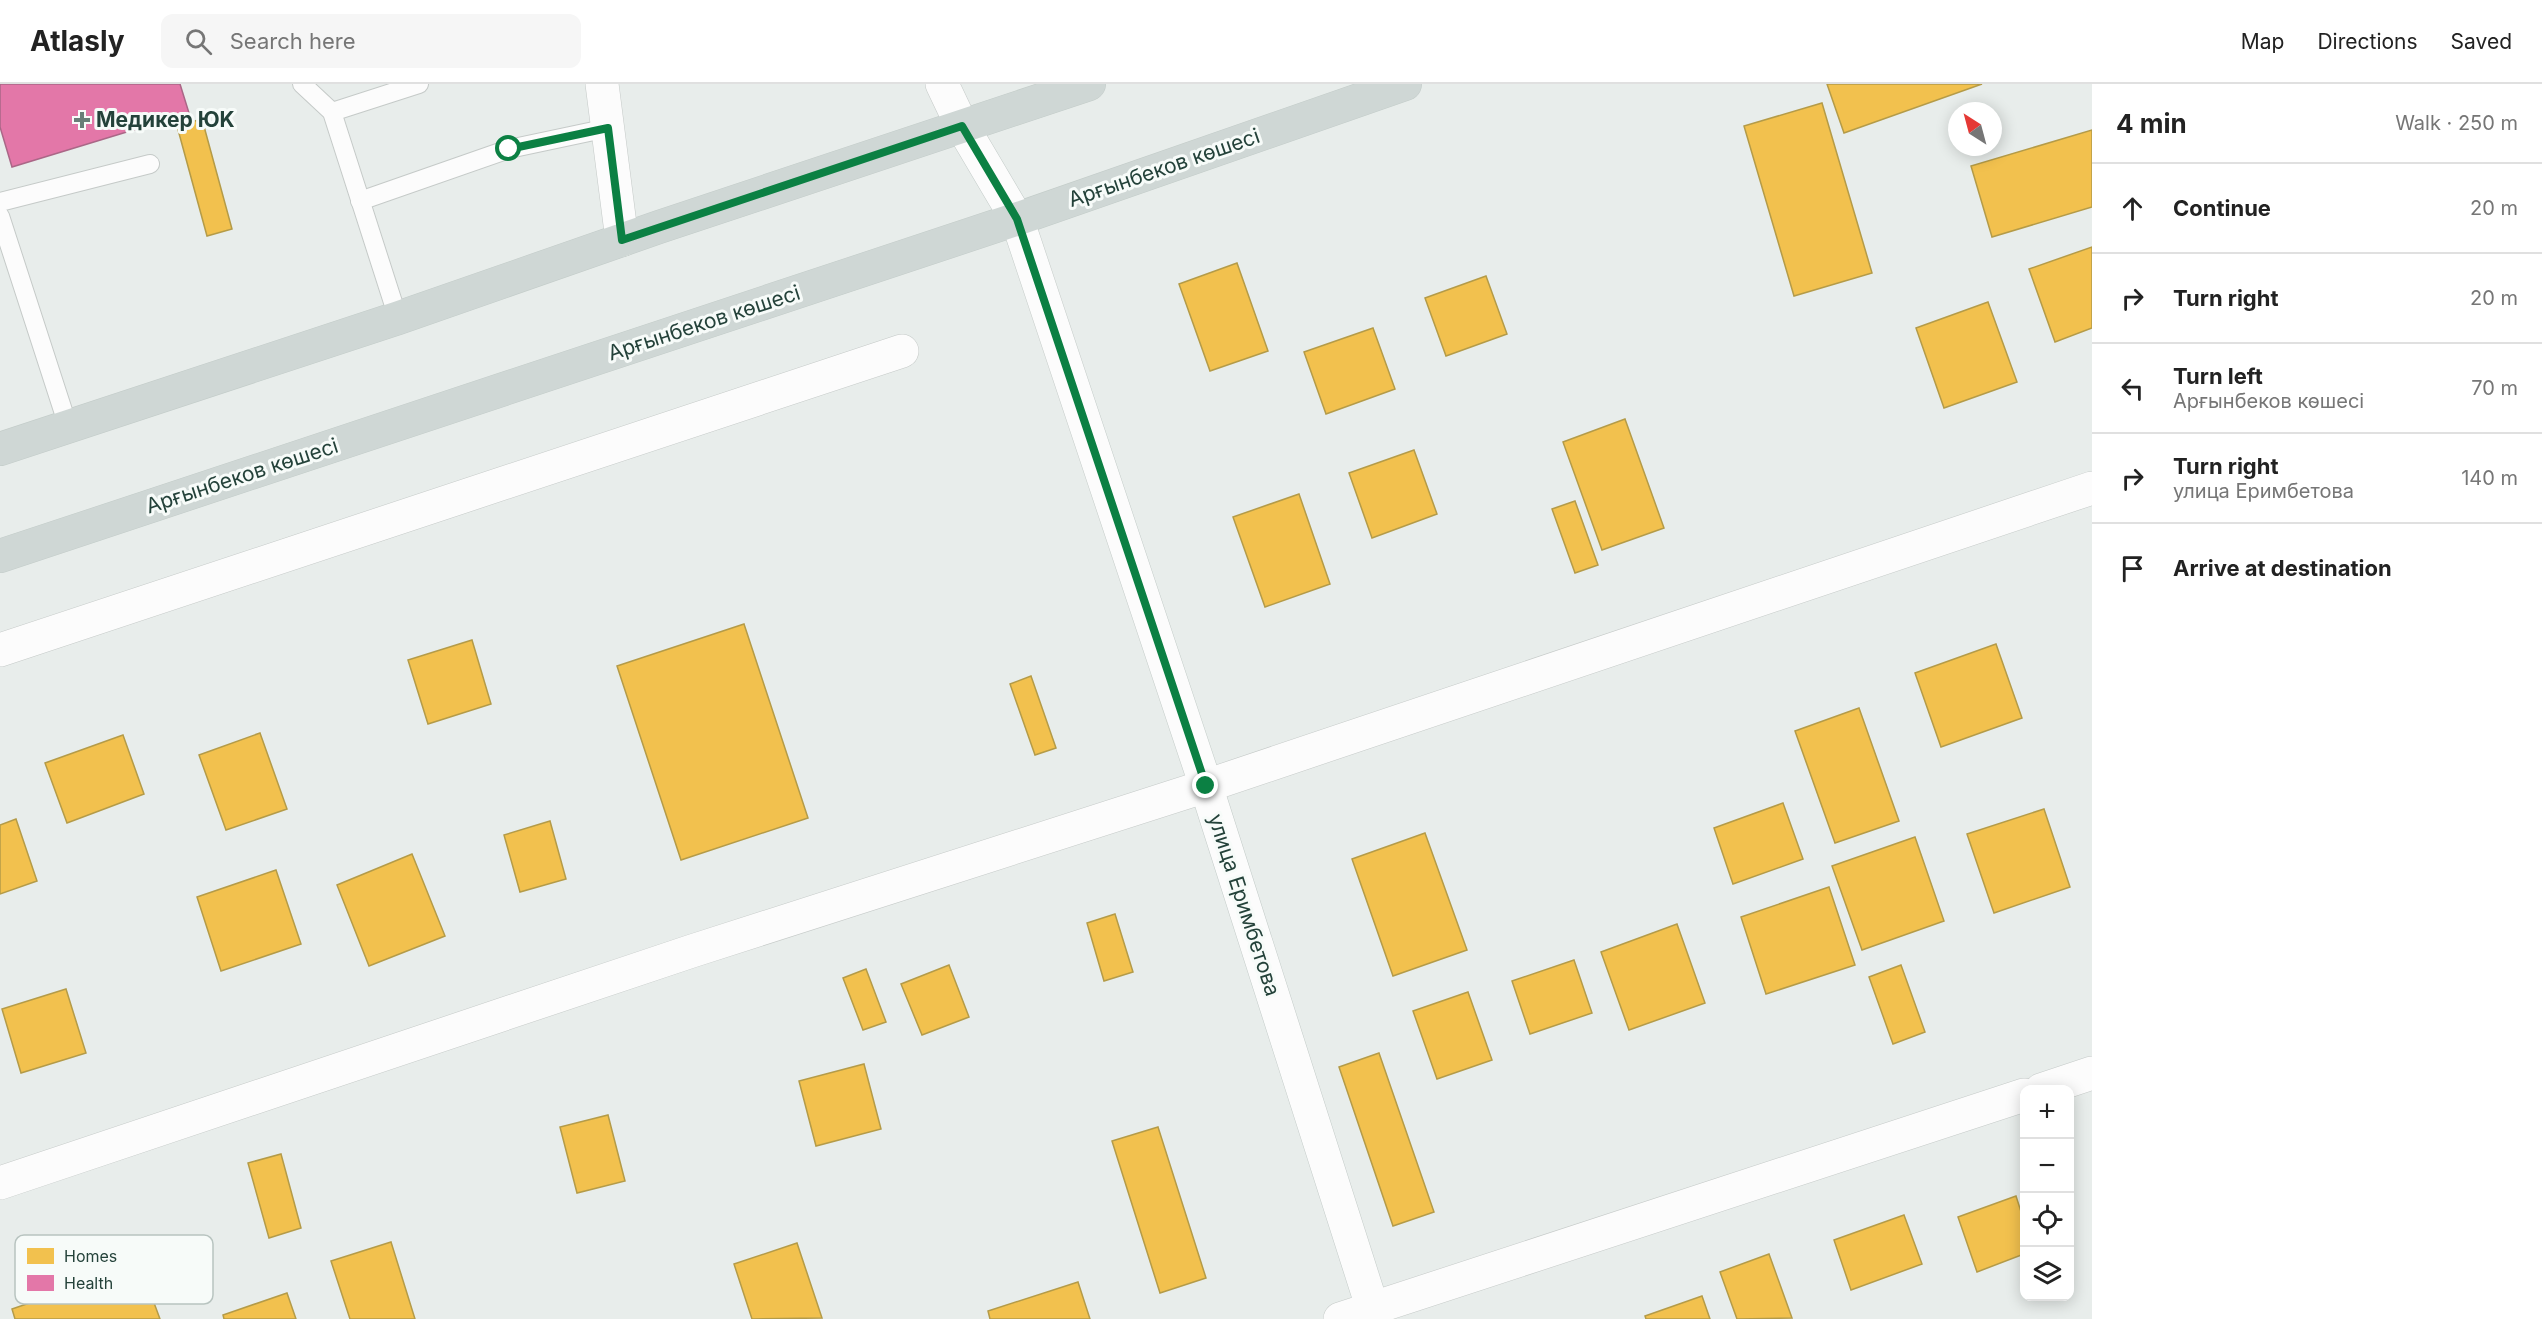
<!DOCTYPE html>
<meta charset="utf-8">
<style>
:root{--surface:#fff;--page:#f6f6f6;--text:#222;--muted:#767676;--line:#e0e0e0}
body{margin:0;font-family:Inter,sans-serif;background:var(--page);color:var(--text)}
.controls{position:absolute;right:18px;bottom:18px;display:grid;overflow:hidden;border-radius:12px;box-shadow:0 3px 15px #0003}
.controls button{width:54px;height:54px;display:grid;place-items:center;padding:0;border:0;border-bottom:2px solid var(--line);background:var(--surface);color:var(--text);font:30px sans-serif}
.compass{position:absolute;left:1948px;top:18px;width:54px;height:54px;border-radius:50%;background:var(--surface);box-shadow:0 3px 15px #0003;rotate:324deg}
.stop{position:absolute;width:18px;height:18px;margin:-14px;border:4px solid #0b8043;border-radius:50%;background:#fff}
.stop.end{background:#0b8043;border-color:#fff;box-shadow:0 2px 6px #0008}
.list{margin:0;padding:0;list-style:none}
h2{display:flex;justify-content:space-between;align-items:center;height:78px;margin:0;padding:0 24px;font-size:26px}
h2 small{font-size:20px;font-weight:400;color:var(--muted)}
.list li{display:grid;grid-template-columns:39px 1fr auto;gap:18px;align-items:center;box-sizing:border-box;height:90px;padding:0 24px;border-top:2px solid var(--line)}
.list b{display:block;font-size:22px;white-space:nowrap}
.list p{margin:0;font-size:20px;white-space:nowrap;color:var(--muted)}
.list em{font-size:20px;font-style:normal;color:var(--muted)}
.icon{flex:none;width:33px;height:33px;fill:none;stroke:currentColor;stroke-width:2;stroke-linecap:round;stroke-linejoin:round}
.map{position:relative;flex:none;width:2092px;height:1235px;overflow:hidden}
header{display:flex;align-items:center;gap:36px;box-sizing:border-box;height:84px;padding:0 30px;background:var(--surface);border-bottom:2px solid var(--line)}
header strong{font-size:28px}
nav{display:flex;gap:33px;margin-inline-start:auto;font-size:21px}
.search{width:420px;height:54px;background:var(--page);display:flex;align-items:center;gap:15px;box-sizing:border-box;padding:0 21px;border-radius:12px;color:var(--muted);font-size:22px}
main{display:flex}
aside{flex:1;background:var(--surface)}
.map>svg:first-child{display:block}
.homes{fill:#f2c14e;stroke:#b49b48;stroke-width:1.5}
.health{fill:#e377a8;stroke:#aa6787;stroke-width:1.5}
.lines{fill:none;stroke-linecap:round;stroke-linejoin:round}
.lane-casing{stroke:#c5cac8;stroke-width:20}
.street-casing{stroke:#c5cac8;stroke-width:34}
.secondary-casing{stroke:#c3cbc8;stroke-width:34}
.primary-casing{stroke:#c3ccc9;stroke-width:34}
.lane{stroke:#fcfcfc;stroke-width:18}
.street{stroke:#fcfcfc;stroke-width:33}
.secondary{stroke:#fcfcfc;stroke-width:33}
.primary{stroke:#cfd7d5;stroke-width:33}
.route{stroke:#0b8043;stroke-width:8}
.poi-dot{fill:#697e78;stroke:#f7fbf9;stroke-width:2}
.labels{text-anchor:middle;stroke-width:6;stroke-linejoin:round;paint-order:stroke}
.poi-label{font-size:21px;font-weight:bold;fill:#24423a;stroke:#f7fbf9;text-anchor:start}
.street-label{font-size:21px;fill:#24423a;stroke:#f7fbf9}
.key{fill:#f7fbf9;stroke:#b8c4c0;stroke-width:1.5}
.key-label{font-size:16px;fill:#24423a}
</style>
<header>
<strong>Atlasly</strong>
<div class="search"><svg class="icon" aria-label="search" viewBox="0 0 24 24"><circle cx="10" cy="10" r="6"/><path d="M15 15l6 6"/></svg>Search here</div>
<nav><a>Map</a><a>Directions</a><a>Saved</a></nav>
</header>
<main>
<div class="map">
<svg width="2092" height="1235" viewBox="0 0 2092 1235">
<rect width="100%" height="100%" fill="#e8edeb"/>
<g class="homes">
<path d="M1827 0H1982L1844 49Z"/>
<path d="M1822 19 1872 189 1794 212 1744 42Z"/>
<path d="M202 35 232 145 207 152 177 42Z"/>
<path d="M2092 46V123L1992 153 1971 82Z"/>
<path d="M2092 163V244L2055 258 2029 185Z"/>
<path d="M1237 179 1268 267 1210 287 1179 200Z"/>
<path d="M1486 192 1507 250 1446 272 1425 214Z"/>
<path d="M1988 218 2017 298 1944 324 1916 244Z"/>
<path d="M1373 244 1395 305 1326 330 1304 268Z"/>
<path d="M1625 335 1664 444 1602 466 1563 358Z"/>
<path d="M1414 366 1437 430 1372 454 1349 389Z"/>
<path d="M1299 410 1330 500 1265 523 1233 433Z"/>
<path d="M1575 417 1598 481 1575 489 1552 425Z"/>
<path d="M744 540 808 734 681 776 617 582Z"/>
<path d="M472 556 491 620 428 640 408 576Z"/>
<path d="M1996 560 2022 634 1941 663 1915 589Z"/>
<path d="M1031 592 1056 664 1035 671 1010 600Z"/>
<path d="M1859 624 1899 737 1835 759 1795 647Z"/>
<path d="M260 649 287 725 226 746 199 671Z"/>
<path d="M123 651 144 710 67 739 45 679Z"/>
<path d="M1783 719 1803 775 1733 800 1714 744Z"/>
<path d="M2044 725 2070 803 1994 829 1967 750Z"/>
<path d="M16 735 37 797 0 810V741Z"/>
<path d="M550 737 566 795 520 808 504 751Z"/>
<path d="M1425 749 1467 866 1393 892 1352 775Z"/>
<path d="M1915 753 1944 837 1862 866 1832 782Z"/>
<path d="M412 770 445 852 369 882 337 801Z"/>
<path d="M276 786 301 860 221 887 197 813Z"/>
<path d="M1829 803 1855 881 1766 910 1741 833Z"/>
<path d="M1115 830 1133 888 1104 897 1087 839Z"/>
<path d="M1677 840 1705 919 1629 946 1601 868Z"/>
<path d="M1574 876 1592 929 1530 950 1512 897Z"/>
<path d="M949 881 969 933 922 951 901 900Z"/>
<path d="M1901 881 1925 948 1893 960 1869 893Z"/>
<path d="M866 885 886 938 863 946 843 894Z"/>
<path d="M66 905 86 969 21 989 2 925Z"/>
<path d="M1468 908 1492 976 1437 995 1413 927Z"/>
<path d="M1379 969 1434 1128 1393 1142 1339 983Z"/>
<path d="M864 980 881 1045 816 1062 799 997Z"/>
<path d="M608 1031 625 1097 577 1109 560 1043Z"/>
<path d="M1158 1043 1206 1194 1160 1209 1112 1057Z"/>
<path d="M281 1070 301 1144 269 1154 248 1079Z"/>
<path d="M2016 1112 2024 1137V1170L1977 1188 1958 1133Z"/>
<path d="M1904 1131 1922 1180 1851 1206 1834 1156Z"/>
<path d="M391 1158 415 1235H350L331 1177Z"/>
<path d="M797 1159 822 1234 752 1235 734 1180Z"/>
<path d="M1769 1170 1792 1234 1737 1235 1720 1188Z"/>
<path d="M140 1181 160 1235H15L12 1225Z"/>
<path d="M1078 1198 1090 1235H990L988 1227Z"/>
<path d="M287 1209 296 1235H224L223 1231Z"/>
<path d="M1702 1212 1710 1235H1646L1645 1232Z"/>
</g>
<path class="health" d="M0 0H180L189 29 12 83 0 43Z"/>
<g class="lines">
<defs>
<g id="lane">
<path d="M302 0 332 28 398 234"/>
<path d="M332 28 419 0"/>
<path d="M360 117 509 65 608 44"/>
<path d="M0 118 150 80"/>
<path d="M0 132 68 342"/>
</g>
<g id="street">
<path d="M602 0 622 156"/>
<path d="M942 0 962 42"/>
<path d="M0 566 902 267"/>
<path d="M2041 1006 2092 989"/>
<path d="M0 1099 692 867 1206 702 2092 404"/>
<path d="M1340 1235 2024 1011"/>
</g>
<path id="secondary" d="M962 42 1017 135 1206 702 1376 1235"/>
<g id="primary">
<path d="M0 365 398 234 659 143 1089 0"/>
<path d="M0 472 1017 135 1405 0"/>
</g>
</defs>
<use href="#lane" class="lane-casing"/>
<use href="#street" class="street-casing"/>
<use href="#secondary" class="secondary-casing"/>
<use href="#primary" class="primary-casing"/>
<use href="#lane" class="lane"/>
<use href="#street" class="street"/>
<use href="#secondary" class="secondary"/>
<use href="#primary" class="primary"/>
</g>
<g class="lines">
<path class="route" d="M509 65 608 44 622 156 962 42 1017 135 1206 702"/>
</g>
<path class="poi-dot" d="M79 27h6v6h6v6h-6v6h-6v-6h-6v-6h6z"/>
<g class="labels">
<g class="poi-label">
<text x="96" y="43">Медикер ЮK</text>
</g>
<g class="street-label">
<text transform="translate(1164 84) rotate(-19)" y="7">Арғынбеков көшесі</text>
<text transform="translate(704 239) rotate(-18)" y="7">Арғынбеков көшесі</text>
<text transform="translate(242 392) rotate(-18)" y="7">Арғынбеков көшесі</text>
<text transform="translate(1244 821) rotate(72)" y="7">улица Еримбетова</text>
</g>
</g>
<rect x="15" y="1151" width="198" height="69" rx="9" class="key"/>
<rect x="27" y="1164" width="27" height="16" fill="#f2c14e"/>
<rect x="27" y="1191" width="27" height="16" fill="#e377a8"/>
<g class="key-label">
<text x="64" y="1178">Homes</text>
<text x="64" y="1205">Health</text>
</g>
</svg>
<div class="controls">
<button>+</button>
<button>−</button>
<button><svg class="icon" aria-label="locate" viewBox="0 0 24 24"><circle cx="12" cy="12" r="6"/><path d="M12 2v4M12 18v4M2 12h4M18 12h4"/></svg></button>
<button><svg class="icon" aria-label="layers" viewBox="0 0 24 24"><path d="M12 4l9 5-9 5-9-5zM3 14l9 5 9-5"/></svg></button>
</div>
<svg class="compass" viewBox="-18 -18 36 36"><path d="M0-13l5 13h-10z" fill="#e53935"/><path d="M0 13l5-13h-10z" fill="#767676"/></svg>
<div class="stop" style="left:509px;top:65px"></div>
<div class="stop end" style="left:1206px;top:702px"></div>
</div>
<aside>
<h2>4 min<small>Walk · 250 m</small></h2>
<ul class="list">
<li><svg class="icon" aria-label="ahead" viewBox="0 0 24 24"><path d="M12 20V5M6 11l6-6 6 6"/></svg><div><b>Continue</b></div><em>20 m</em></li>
<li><svg class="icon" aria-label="right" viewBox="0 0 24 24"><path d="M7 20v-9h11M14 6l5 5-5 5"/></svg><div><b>Turn right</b></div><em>20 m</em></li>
<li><svg class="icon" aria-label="left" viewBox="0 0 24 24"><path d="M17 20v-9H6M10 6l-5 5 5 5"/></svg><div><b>Turn left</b><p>Арғынбеков көшесі</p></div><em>70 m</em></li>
<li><svg class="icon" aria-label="right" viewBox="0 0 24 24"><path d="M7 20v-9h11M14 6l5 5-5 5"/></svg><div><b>Turn right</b><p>улица Еримбетова</p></div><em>140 m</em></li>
<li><svg class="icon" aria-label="arrive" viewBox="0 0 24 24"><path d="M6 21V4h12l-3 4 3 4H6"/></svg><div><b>Arrive at destination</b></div></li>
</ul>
</aside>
</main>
